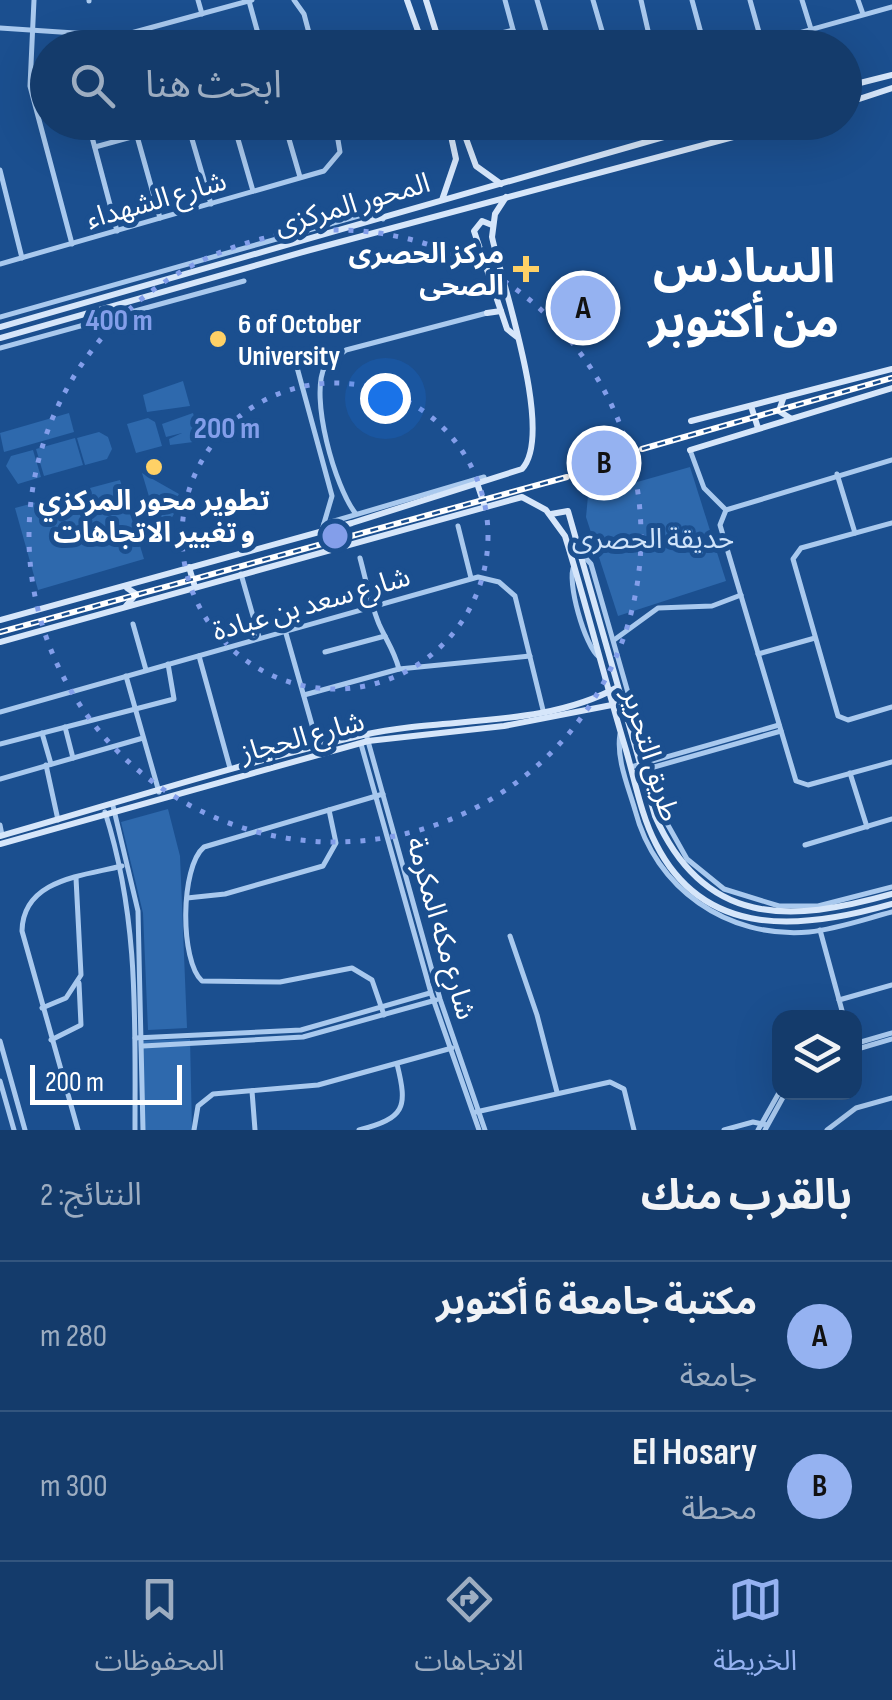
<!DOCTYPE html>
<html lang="ar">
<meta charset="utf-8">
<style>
:root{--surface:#143b6b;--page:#214673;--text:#f1f3f6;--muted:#9dadc1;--line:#33557e;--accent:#95b2f1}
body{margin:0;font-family:"Sofia Sans Condensed","Noto Sans Arabic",sans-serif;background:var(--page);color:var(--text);direction:rtl}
.controls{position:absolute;right:30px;bottom:30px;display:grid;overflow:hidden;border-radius:20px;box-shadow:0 10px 40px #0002}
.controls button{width:90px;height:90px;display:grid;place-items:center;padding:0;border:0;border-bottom:2px solid var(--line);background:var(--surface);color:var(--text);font:50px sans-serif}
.scale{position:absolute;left:30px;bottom:25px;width:152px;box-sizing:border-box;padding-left:10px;border:5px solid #fff;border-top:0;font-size:28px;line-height:35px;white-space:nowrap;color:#fff;-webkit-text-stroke:8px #1b4f8f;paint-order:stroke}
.you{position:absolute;left:385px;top:398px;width:35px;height:35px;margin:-25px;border:8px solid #fff;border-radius:50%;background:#1a73e8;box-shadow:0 0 0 15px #1a73e833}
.badge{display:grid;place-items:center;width:65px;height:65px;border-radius:50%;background:var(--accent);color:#111;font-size:32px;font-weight:700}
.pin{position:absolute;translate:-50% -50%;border:5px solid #fff;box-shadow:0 2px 10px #0006}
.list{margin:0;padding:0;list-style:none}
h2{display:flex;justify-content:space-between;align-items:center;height:130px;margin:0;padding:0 40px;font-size:42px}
h2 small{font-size:32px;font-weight:400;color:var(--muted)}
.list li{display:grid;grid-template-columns:65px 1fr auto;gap:30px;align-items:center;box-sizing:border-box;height:150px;padding:0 40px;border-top:2px solid var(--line)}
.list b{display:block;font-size:38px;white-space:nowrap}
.list p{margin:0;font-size:32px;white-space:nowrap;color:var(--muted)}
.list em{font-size:32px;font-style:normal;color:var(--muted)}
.icon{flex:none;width:55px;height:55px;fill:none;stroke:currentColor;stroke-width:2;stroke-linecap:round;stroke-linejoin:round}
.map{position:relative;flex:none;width:892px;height:1130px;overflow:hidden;direction:ltr}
.search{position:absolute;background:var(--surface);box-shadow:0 10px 40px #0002;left:30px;right:30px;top:30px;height:110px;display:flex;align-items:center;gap:25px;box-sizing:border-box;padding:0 35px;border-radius:55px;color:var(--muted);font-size:38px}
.sheet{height:430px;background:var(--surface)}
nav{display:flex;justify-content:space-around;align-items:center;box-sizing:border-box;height:140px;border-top:2px solid var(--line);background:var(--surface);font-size:28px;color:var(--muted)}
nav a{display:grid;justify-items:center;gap:5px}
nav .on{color:var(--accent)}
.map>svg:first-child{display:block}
.green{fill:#2e69ad}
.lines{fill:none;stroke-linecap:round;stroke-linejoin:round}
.street{stroke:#a9c9ee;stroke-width:5}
.secondary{stroke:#d6e6fa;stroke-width:6}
.rail-casing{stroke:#fff;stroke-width:6}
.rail{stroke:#1b4f8f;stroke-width:2.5;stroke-dasharray:8;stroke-linecap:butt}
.ring{fill:none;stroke:#839eea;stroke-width:5;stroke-dasharray:5 10}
.poi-dot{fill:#ffd166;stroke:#1b4f8f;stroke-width:4}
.labels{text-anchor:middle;stroke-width:10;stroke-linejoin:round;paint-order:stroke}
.street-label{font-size:28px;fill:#fff;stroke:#1b4f8f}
.poi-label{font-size:28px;font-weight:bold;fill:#fff;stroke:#1b4f8f;text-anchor:end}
.park-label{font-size:28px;fill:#cfe3fa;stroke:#1b4f8f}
.town-label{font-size:48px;font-weight:bold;fill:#fff;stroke:#1b4f8f}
.centre{fill:#839eea;stroke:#1b4f8f;stroke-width:5}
.ring-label{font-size:30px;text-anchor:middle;font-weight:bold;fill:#839eea;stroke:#1b4f8f;stroke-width:10;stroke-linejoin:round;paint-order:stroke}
</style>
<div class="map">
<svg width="892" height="1130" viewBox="0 0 892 1130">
<rect width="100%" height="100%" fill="#1b4f8f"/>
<g class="green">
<path d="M183 381 190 406 147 412 143 395Z"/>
<path d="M69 413 74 432 4 452 0 433Z"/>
<path d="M193 413 201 441 170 445 169 439 182 433 166 437 162 424Z"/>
<path d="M148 418 155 422 162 446 136 453 127 424Z"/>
<path d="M99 432 108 437 112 449 107 459 85 465 77 438Z"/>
<path d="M75 438 83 465 44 476 36 449Z"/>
<path d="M33 450 41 477 18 484 6 466 11 456Z"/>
<path d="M690 467 726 581 618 616 586 517 588 496Z"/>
<path d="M142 473 179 494 176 499 181 501 164 532 159 530Z"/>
<path d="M120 480 144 559 38 590 15 508Z"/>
<path d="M168 809 180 856 187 1028 148 1030 143 913 121 822Z"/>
<path d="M190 1039 192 1130H145L138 1041Z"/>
</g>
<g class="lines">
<g class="street">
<path d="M34 0 30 86 72 244"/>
<path d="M198 0 202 14"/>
<path d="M294 0 304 14 313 48"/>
<path d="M505 0 518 48"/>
<path d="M537 0 551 48"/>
<path d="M593 0 607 48"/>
<path d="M641 0 652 48"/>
<path d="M692 0 705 48"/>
<path d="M750 0 762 43"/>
<path d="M802 0 811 29"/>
<path d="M858 0 863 14"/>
<path d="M89 1V0"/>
<path d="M249 1 262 48"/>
<path d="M0 28 120 36 252 0"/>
<path d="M461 43 513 30"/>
<path d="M80 48 81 34"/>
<path d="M745 48 892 7"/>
<path d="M88 122 117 231"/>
<path d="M187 122 211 204"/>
<path d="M233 122 253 191"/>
<path d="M284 122 300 177"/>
<path d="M137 136 160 218"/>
<path d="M95 147 186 122"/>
<path d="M0 170 22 258"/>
<path d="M0 264 324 171 340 152 335 122"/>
<path d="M0 317 369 213 383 219"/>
<path d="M0 348 244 281"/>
<path d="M295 360 332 496 322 530"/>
<path d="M690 450 704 488 726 510"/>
<path d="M892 460 726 510 720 525 796 781 808 785 892 762"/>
<path d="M837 474 855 533"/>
<path d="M356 514C335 488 309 396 325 366L346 350 487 313"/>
<path d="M892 523 801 548 793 559 838 716 848 720 892 707"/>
<path d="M324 524 484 477"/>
<path d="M458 526 471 578"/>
<path d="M582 554 591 564 664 818 687 859 724 889 779 906H818L892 887"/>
<path d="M360 558C366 580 370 602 379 624 386 640 394 650 399 669"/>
<path d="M574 566C566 580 585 647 599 657"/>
<path d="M241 574 259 637"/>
<path d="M133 624 146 670"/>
<path d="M285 630 318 746"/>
<path d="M614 640 658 608 712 606 741 595"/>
<path d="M325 652 385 636"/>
<path d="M758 654 815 638"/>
<path d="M199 656 230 768"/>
<path d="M126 676 159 792"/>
<path d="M304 695 399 669 530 656"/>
<path d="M0 712 478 577 499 582 515 596 543 710"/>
<path d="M65 727 73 758"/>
<path d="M42 733 51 764"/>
<path d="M366 734 440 999 485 1130"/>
<path d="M620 734C616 758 628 786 635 810 655 888 727 939 809 932 837 929 865 919 892 912"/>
<path d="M0 744 174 699 168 664"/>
<path d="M361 744 431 993 479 1130"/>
<path d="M46 765 58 820"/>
<path d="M631 767 779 725"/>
<path d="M633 773 781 731"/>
<path d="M850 773 867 827"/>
<path d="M0 779 143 738"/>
<path d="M383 794 204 847C180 867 180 961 202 981L280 982 352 968 372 980 384 1015"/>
<path d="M113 806 138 911 143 1130"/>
<path d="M105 812C139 918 135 1019 135 1130"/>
<path d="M0 825 2 835"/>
<path d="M805 845 892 819"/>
<path d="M187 898 225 894 323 866 336 843 329 810"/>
<path d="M820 930 844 1018"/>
<path d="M510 936 537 1015 557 1092"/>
<path d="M839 1000 892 985"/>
<path d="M42 1008 66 998 81 975 76 878"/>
<path d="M135 1038 301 1030 430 993"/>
<path d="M51 1040 81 1025 79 983"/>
<path d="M0 1041 25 1130"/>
<path d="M854 1044 892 1033"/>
<path d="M143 1046 303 1037 436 1000"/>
<path d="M854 1050 892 1039"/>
<path d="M0 1081 14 1130"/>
<path d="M252 1091 255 1130"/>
<path d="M476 1112 610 1082 624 1089 634 1130"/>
<path d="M78 1130 22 931C23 879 83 876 122 866"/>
<path d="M194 1130 198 1106 213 1094 318 1085 452 1048"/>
<path d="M359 1130C405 1118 408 1108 397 1064"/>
<path d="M724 1130 753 1122 767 1125"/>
<path d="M758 1130 780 1091"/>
<path d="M765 1130 786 1092"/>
<path d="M827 1130 856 1108 892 1098"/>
</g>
<g class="secondary">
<path d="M407 0 424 48"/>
<path d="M426 0 441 48"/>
<path d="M844 87 892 75"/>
<path d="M844 104 892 88"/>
<path d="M460 122 476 166 501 184"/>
<path d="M442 200 456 159 448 122"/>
<path d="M492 225 482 221 474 231 507 329 517 337"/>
<path d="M487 313 501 311"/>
<path d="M0 327 716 122"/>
<path d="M0 338 310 250 790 122"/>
<path d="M783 399 779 411 790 418"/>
<path d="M751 406 758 428"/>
<path d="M691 421 892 369"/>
<path d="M690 450 892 388"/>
<path d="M478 486 485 507"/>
<path d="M551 514 568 511 655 816C704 927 790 923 892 894"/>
<path d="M189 567 195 587"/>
<path d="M126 606 136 594 127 588"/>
<path d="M0 620 352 523 522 469C555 434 502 284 492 237L495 214 506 197"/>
<path d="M0 642 522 497 546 510 565 536C587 606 604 678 626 750 635 781 641 815 656 844 705 941 805 929 892 904"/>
<path d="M0 836C120 802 241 763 363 735 446 716 541 729 618 687"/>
<path d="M0 844 368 741 504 726 622 703"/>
</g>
<defs>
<g id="rail">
<path d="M642 449 892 378"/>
<path d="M0 632 567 477"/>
</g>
</defs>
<use href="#rail" class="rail-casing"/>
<use href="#rail" class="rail"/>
</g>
<g class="ring">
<circle cx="335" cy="536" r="153"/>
<circle cx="335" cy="536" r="306"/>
</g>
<g class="poi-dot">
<path d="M521 254h10v10h10v10h-10v10h-10v-10h-10v-10h10z"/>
<circle cx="218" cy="339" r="10"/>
<circle cx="154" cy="467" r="10"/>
</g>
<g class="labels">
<g class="street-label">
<text transform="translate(156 199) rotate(-16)" y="10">شارع الشهداء</text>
<text transform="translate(352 203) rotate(-16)" y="10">المحور المركزى</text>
<text transform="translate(311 603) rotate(-16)" y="10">شارع سعد بن عبادة</text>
<text transform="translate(302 736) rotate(-15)" y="10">شارع الحجاز</text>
<text transform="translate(652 755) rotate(73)" y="10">طريق التحرير</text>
<text transform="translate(442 928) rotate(74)" y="10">شارع مكه المكرمة</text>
</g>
<g class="poi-label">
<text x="504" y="263">مركز الحصرى<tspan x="504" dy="32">الصحى</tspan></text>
<text x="238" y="333" text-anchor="start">6 of October<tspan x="238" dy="32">University</tspan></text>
<text x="154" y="510" text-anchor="middle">تطوير محور المركزي<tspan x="154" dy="32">و تغيير الاتجاهات</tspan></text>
</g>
<g class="park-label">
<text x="653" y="548">حديقة الحصرى</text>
</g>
<g class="town-label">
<text x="744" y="282">السادس<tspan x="744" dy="55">من أكتوبر</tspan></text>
</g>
</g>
<circle cx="335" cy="536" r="15" class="centre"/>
<g class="ring-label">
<text x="119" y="330">400 m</text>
<text x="227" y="438">200 m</text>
</g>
</svg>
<div class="controls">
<button><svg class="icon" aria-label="layers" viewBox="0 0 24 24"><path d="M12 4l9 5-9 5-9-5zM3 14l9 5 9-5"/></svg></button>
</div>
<div class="scale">200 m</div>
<div class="you"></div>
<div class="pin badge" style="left:583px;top:308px">A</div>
<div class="pin badge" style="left:604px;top:463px">B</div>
<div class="search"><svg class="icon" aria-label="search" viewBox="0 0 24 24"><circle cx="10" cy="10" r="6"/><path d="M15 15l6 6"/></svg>ابحث هنا</div>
</div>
<section class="sheet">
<h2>بالقرب منك<small>النتائج: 2</small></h2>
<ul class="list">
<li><span class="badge">A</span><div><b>مكتبة جامعة 6 أكتوبر</b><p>جامعة</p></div><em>280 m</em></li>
<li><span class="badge">B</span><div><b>El Hosary</b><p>محطة</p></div><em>300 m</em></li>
</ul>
</section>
<nav>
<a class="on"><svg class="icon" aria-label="map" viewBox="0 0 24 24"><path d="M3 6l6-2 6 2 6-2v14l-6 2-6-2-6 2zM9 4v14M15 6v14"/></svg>الخريطة</a>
<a><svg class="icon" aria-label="directions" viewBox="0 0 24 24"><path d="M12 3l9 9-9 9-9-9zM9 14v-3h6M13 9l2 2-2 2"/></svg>الاتجاهات</a>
<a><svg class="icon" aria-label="saved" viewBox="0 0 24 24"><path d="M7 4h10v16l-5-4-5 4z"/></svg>المحفوظات</a>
</nav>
